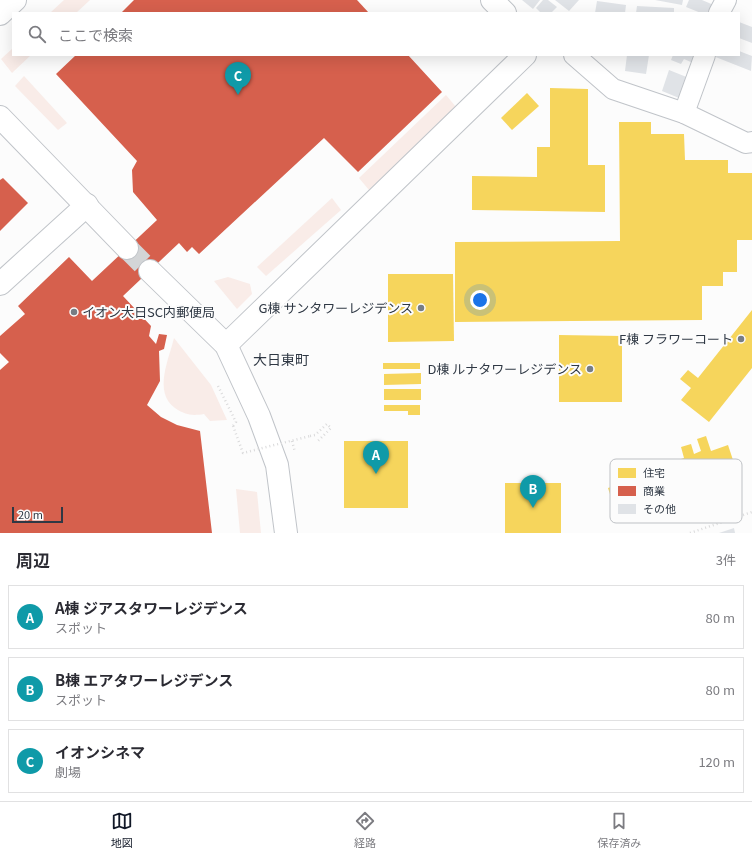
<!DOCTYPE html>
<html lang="ja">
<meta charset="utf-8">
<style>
:root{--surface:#fff;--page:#f2f2f3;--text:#2b2b33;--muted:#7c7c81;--line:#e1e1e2;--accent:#111827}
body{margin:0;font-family:Georgia,"Noto Sans JP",serif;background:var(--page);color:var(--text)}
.scale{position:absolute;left:12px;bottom:10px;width:51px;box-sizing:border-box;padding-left:4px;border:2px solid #2f3844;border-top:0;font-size:11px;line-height:14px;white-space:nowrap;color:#2f3844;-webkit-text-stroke:3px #fcfcfc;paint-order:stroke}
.you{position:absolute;left:480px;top:300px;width:14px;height:14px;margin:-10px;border:3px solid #fff;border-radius:50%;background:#1a73e8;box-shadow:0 0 0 6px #1a73e833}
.badge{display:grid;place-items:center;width:26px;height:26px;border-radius:50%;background:var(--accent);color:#fff;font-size:13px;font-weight:700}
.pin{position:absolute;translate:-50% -33px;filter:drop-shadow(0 1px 2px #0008)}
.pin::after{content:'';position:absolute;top:21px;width:14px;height:12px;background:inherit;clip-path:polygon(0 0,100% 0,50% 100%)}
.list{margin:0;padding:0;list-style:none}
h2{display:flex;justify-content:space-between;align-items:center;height:52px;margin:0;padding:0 16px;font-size:17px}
h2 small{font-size:13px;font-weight:400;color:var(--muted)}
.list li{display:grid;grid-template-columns:26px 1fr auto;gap:12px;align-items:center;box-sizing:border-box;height:64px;margin:0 8px 8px;padding:0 8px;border:1px solid var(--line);border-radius:0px}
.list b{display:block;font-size:15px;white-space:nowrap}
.list p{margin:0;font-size:13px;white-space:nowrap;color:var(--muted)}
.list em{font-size:13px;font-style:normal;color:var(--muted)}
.icon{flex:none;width:22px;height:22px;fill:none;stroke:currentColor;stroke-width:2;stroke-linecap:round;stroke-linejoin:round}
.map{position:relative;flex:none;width:752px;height:533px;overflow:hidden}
.search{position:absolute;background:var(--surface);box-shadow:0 4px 16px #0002;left:12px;right:12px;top:12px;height:44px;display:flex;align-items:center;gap:10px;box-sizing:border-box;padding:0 14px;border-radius:0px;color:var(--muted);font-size:15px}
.sheet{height:268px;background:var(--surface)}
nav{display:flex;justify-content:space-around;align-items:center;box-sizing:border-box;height:56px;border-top:1px solid var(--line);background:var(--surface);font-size:11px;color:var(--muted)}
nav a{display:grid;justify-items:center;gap:2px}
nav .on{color:var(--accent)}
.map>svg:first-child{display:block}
.green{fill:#f9ece8}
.homes{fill:#f6d55c}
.shops{fill:#d6604d}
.building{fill:#e0e3e7}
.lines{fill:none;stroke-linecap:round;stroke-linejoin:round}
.secondary-tunnel{stroke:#d3d5d7;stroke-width:22;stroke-dasharray:22 11;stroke-linecap:butt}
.street-casing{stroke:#c0c4c9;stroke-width:22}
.secondary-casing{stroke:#c0c4c9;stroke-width:24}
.primary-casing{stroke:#c0c4c9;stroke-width:24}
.path{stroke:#dadadb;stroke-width:2.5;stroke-dasharray:1 3;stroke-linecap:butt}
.street{stroke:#fff;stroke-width:20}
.secondary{stroke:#fff;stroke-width:22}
.primary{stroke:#fff;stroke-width:22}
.path-bridge{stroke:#dadadb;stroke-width:2.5;stroke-dasharray:1 3;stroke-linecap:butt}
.poi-dot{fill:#777d84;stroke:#fcfcfc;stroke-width:1.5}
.labels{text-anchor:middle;stroke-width:4;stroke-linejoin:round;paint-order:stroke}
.poi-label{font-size:13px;fill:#2f3844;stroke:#fcfcfc;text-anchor:end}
.neighbourhood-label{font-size:14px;fill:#2f3844;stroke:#fcfcfc}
.key{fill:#fcfcfc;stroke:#bec1c5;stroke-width:1}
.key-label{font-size:11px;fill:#2f3844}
</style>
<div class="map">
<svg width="752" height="533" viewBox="0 0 752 533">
<rect width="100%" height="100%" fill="#fcfcfc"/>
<g class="green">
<path d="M64 0H90L76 13H50Z"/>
<path d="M13 48V55H31L12 73 1 59Z"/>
<path d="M24 76 67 123 58 130 15 86Z"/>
<path d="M446 95 456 107 369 190 359 178Z"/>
<path d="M332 198 341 210 266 276 257 267Z"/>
<path d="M228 277 250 284 252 294 237 309 214 281Z"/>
<path d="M174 338 211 385 227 420 210 421 204 414C192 416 185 415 175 408 153 392 169 359 174 338Z"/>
<path d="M236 489 257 492 261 533H240Z"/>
</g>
<g class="homes">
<path d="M550 88 588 89V165H605V212L472 210V176L537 177V147H550Z"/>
<path d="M527 93 539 106 512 130 501 118Z"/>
<path d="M619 122H651V134H684L685 160H728V173H752V240H737V272H723V286H702V320L455 322V242L620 241Z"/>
<path d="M388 274H453L454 341 388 342Z"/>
<path d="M752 310V368L709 422 681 400 691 388 680 379 688 370 698 378Z"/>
<path d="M559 335 622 336V402H559Z"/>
<rect x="383" y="363" width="37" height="6"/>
<path d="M421 373V384L384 385V374Z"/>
<rect x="384" y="389" width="37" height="11"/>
<path d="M384 405H420V415H408V411H384Z"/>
<path d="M706 436 711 451 728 445 740 481 619 522 608 488 620 484 614 467 627 463 631 475 684 458 681 447 691 444 694 454 701 451 697 439Z"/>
<rect x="344" y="441" width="64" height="67"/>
<rect x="505" y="483" width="56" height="50"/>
</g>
<g class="shops">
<path d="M134 0H357L369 13H121Z"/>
<path d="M76 55H408L442 92 358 172 324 138 199 254 192 247 187 252 179 243 123 296 151 326 149 336 156 344 159 334 167 335 164 349 159 351 160 381 147 405 161 417 177 425 200 431 212 533H0V370L9 362 0 353V336L25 314 18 306 69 257 92 281 157 220 133 192 132 170 137 161 56 74Z"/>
<path d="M3 178 28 203 0 231V180Z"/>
</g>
<g class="building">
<path d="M522 0H540L533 9Z"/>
<path d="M543 0H548L557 7 551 13H541L536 8Z"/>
<path d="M555 0H579L569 11Z"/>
<path d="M655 0H683L682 5Z"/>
<path d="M689 0H702L716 6 713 13H701L686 7Z"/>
<path d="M597 1 626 5 625 13H595Z"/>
<path d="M637 6 674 8V13H636Z"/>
<path d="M739 22 752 27V43L739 38Z"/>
<path d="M739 51 752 56 751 71 713 56 739 55Z"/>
<path d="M627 55H649L646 74 625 71Z"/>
<path d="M673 55H697L693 63 684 59 681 64 671 60Z"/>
<path d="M669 70 689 78 679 98 662 91Z"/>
<path d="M734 528 735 533H719Z"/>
</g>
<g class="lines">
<path class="secondary-tunnel" d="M127 248 150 271"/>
<defs>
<g id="street">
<path d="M719 13 726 0"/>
<path d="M574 55 613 89 684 113 746 143 752 142"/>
<path d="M684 113 705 55"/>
</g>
<g id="secondary">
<path d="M492 0 505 13"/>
<path d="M0 117 127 248"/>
<path d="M150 271 226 345 259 416 277 465 286 533"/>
<path d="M0 284 87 205"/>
<path d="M226 345 525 55"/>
</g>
<path id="primary" d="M0 14 15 0"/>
</defs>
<use href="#street" class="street-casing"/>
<use href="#secondary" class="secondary-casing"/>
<use href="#primary" class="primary-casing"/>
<g class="path">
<path d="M218 386 236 422 233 426"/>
<path d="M310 436 315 435 327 424 331 428 318 441"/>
<path d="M292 441 295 452"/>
<path d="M690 533 752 512"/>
</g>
<use href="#street" class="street"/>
<use href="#secondary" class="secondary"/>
<use href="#primary" class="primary"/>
<path class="path-bridge" d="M233 426 243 453 310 436"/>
</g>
<g class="poi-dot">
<circle cx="421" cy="308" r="4"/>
<circle cx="74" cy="312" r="4"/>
<circle cx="741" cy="339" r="4"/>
<circle cx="590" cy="369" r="4"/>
</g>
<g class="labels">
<g class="poi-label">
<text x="413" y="313">G棟 サンタワーレジデンス</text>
<text x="82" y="317" text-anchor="start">イオン大日SC内郵便局</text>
<text x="733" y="344">F棟 フラワーコート</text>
<text x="582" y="374">D棟 ルナタワーレジデンス</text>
</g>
<g class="neighbourhood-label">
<text x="281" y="365">大日東町</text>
</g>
</g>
<rect x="610" y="459" width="132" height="64" rx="6" class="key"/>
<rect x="618" y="468" width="18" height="10" fill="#f6d55c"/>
<rect x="618" y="486" width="18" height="10" fill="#d6604d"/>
<rect x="618" y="504" width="18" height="10" fill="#e0e3e7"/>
<g class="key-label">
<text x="643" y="477">住宅</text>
<text x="643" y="495">商業</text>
<text x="643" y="513">その他</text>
</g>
</svg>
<div class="scale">20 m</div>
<div class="you"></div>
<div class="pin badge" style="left:376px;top:474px;background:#0f9aa8">A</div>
<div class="pin badge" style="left:533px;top:508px;background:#0f9aa8">B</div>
<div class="pin badge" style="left:238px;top:95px;background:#0f9aa8">C</div>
<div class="search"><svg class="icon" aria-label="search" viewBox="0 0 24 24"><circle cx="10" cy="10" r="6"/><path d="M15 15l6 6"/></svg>ここで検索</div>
</div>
<section class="sheet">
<h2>周辺<small>3件</small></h2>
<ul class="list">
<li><span class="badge" style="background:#0f9aa8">A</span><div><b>A棟 ジアスタワーレジデンス</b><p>スポット</p></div><em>80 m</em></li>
<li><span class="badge" style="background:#0f9aa8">B</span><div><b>B棟 エアタワーレジデンス</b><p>スポット</p></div><em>80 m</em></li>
<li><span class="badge" style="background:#0f9aa8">C</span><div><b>イオンシネマ</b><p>劇場</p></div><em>120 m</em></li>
</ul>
</section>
<nav>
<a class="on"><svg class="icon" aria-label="map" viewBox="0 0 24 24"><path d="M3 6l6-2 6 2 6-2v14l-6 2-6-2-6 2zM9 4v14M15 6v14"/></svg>地図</a>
<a><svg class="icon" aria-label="directions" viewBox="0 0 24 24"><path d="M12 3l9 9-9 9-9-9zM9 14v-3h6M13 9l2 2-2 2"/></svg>経路</a>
<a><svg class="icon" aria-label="saved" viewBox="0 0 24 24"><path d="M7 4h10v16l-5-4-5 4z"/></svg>保存済み</a>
</nav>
